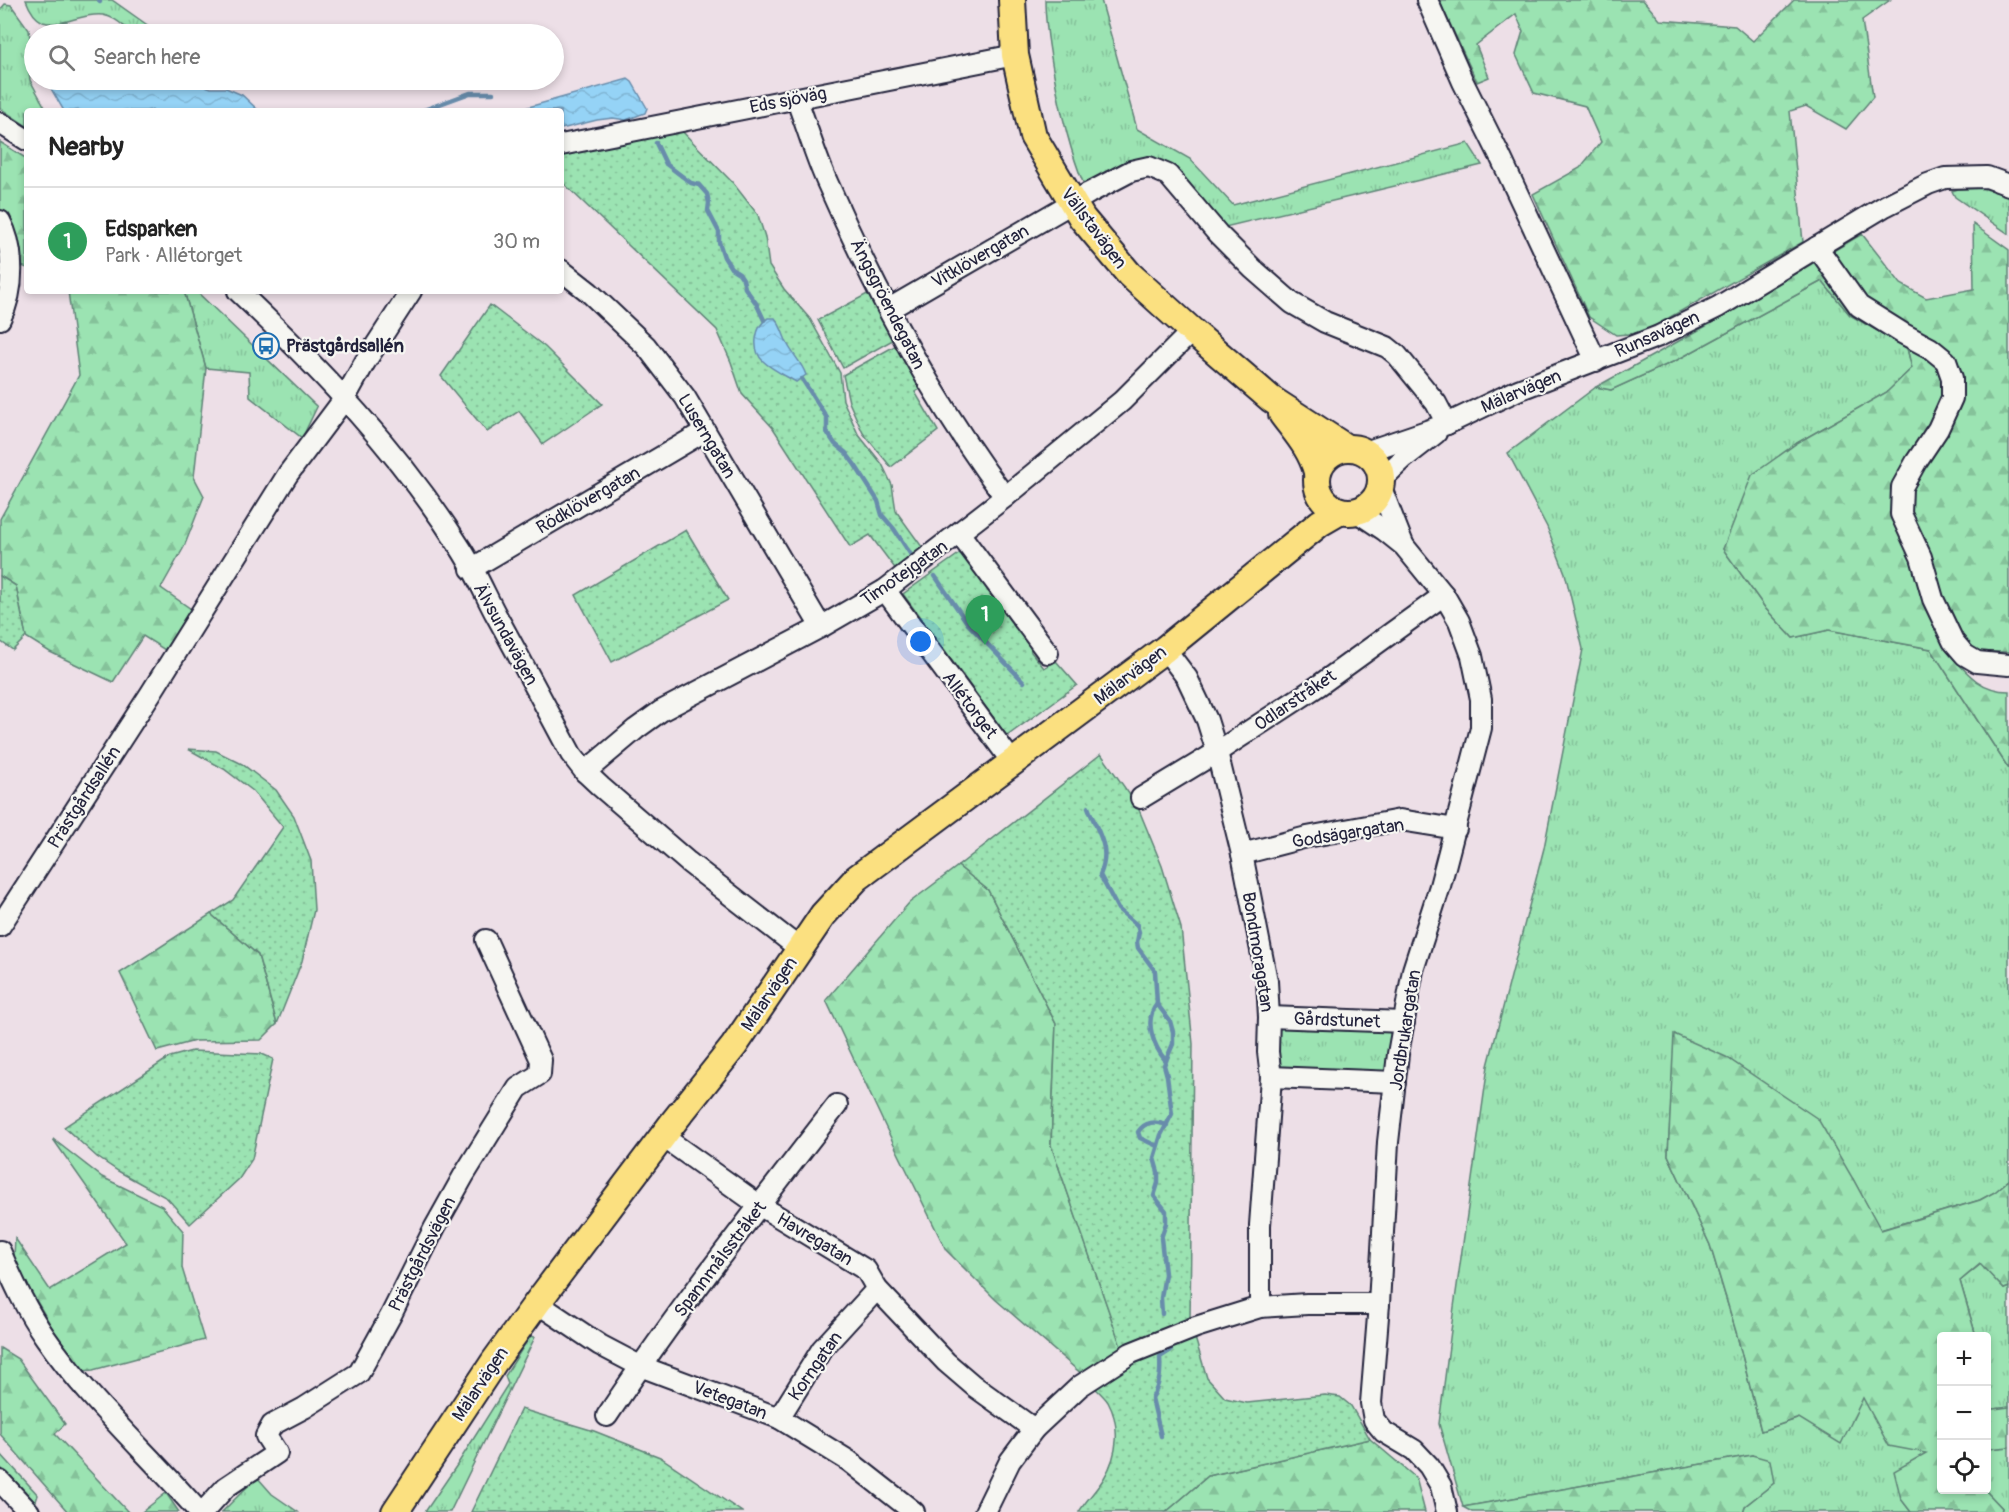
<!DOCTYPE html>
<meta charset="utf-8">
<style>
:root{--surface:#fff;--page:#f6f6f6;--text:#222;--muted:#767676;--line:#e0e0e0;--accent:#1f6fb2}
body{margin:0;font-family:Pangolin,sans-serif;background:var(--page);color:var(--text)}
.controls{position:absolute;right:18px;bottom:18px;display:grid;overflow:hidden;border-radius:6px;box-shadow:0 3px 9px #0003}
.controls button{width:54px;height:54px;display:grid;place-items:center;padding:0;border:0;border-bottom:2px solid var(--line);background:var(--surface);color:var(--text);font:30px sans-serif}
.you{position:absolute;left:921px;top:642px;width:21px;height:21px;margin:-15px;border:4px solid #fff;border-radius:50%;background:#1a73e8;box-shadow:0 0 0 9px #1a73e833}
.badge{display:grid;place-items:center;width:39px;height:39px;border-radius:50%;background:var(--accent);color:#fff;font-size:20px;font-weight:700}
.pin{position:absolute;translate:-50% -50px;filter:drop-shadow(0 2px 3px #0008)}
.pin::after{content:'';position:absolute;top:32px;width:21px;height:18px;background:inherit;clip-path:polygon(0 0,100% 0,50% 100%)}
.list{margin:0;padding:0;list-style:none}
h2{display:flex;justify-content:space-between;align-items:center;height:78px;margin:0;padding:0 24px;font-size:26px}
h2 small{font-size:20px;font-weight:400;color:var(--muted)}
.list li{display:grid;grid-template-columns:39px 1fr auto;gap:18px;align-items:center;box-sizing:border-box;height:108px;padding:0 24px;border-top:2px solid var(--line)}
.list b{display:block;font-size:22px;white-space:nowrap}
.list p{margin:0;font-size:20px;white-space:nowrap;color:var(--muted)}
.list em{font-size:20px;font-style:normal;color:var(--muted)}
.icon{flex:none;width:33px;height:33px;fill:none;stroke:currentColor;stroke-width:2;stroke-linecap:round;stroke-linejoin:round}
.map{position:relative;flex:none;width:2009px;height:1512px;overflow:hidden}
.search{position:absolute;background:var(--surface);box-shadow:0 3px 9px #0003;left:24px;top:24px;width:540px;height:66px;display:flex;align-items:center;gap:15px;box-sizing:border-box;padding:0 21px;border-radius:33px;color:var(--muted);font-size:22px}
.panel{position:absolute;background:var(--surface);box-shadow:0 3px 9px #0003;left:24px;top:108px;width:540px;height:186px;border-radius:6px}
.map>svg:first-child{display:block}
.grass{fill:url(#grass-tufts);stroke:#5e8276;stroke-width:1.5}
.forest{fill:url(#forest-firs);stroke:#5e8276;stroke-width:1.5}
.park{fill:url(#park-dots);stroke:#5e8276;stroke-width:1.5}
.water{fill:url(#water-waves);stroke:#678cab;stroke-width:1.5}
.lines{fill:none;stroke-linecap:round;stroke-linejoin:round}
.stream{stroke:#678cab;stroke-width:4.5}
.minor-casing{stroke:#22223b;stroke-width:24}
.major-casing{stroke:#22223b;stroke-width:30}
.minor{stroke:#f6f6f2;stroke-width:20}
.major{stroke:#fbe080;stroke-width:26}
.labels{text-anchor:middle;stroke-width:4.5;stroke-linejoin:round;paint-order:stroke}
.street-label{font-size:18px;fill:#22223b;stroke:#f6f6f2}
.poi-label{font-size:18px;font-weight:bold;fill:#22223b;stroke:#f6f6f2;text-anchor:start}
</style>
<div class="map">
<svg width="2009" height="1512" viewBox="0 0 2009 1512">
<defs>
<pattern id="grass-tufts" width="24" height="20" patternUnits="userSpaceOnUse" patternTransform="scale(1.5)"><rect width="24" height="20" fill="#9be3b2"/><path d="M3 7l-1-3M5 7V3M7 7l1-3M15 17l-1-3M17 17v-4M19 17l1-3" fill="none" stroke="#85c29a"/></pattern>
<pattern id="forest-firs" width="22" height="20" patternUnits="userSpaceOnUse" patternTransform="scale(1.5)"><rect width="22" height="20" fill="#9be3b2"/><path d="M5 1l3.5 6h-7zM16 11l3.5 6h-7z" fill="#85c29a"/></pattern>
<pattern id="park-dots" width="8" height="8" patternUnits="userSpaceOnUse" patternTransform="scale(1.5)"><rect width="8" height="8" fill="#9be3b2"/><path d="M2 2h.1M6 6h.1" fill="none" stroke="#85c29a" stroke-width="1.8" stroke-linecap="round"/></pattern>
<pattern id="water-waves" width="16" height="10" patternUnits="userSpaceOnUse" patternTransform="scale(1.5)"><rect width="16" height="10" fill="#95d3f6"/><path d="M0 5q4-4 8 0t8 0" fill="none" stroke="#80b5d4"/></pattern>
</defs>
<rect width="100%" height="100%" fill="#eddfe7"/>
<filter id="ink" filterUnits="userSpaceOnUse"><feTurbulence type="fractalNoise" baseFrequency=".0167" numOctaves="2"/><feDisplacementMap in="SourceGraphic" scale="12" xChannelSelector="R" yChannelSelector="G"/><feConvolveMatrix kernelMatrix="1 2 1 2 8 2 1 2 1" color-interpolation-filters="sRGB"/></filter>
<g filter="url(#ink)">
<g class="grass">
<path d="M26 0H112L160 34C153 35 142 37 136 34 124 29 119 18 103 15 83 12 62 28 43 22 34 18 29 8 26 0Z"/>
<path d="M1045 0H1101L1137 129 1190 159 1233 205 1468 143 1482 165 1225 227 1169 167 1084 185C1069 148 1060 109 1053 69 1049 46 1045 24 1045 0Z"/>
<path d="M5 4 11 5 29 30 30 39 27 55 30 80 47 111H27V126L0 108V10Z"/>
<path d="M1983 188 2009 196V234L1955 197 1952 191 1958 189Z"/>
<path d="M1822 281 1850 315 1907 348 1912 368 1887 392 1797 443 1723 549 1766 609 1793 638 1829 630 1931 649 2009 769V1180L1995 1192 1980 1200 1880 1230 1853 1179 1675 1034 1668 1155 1710 1245 1737 1335 1761 1431 1863 1397 1927 1452 1901 1499 1911 1512H1743L1745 1506 1774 1483 1752 1455 1463 1507 1439 1424 1454 1307 1488 1066 1544 848 1583 649 1565 573 1547 527 1508 453 1596 387 1611 390 1677 360Z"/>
<path d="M184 291H196L317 407 302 438 250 397 249 372 206 368Z"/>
<path d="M1276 1021 1396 1030 1389 1073 1281 1067 1274 1059Z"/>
<path d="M1981 1264 2004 1289 2009 1287V1407L1987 1410 1986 1336H1976L1960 1281Z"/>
<path d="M530 1336 535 1337 450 1512H425L457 1465 508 1384 505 1376Z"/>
<path d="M2009 1447V1512H2001L2002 1508 1985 1490H1986L1987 1449Z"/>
<path d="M0 1453 38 1495 35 1504 0 1467Z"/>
<path d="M257 1477 272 1494 298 1512H222Z"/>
</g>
<g class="forest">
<path d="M1439 0H1643L1660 20 1735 26 1753 41 1794 0H1890L1862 20 1873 97 1846 129 1806 106 1790 111 1803 242 1642 333 1616 335 1589 317 1533 194 1580 168 1601 142 1585 106 1534 93 1516 55 1523 31 1516 14 1476 45 1489 77 1477 82Z"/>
<path d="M0 142 27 159V268L19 265 3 212 0 209Z"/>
<path d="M1973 224 2009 250V652L1947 651C1965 671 1979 691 2009 691V769L1931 649 1829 630 1793 638 1766 609 1723 549 1752 475 1797 443 1887 392 1912 368 1907 348 1850 315 1822 281 1677 360 1611 390 1596 387 1724 316 1862 234 1901 284 1926 298 1974 289Z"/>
<path d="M68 291H184L206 368 194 477 204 496 184 547 161 588 191 609 165 650 143 636 113 682 50 652 26 637 16 586 0 576V519L79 375Z"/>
<path d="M958 866 988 890 1056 1024 1051 1145 1124 1354 1083 1375 996 1300 946 1250 886 1128 826 1000 909 903Z"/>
<path d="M211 914 258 955 277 1024 261 1040 195 1041 157 1051 120 973Z"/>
<path d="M1674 1034 1726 1057 1818 1119 1853 1179 1881 1230 1980 1200 1995 1192 2009 1180V1287L2004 1289 1980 1264 1960 1281 1976 1336H1942V1453H1940L1941 1455 1942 1490H1985L2002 1508 2001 1512H1911L1901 1499 1894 1471 1926 1453 1889 1446 1863 1398 1841 1444 1799 1418 1761 1431 1737 1335 1710 1245 1668 1155Z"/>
<path d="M53 1139 102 1177 162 1206 183 1231 182 1268 204 1340 93 1370 82 1371 68 1355 25 1281 14 1257 15 1238 50 1290 126 1243Z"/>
<path d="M0 1348 18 1359 65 1424 55 1434 128 1512H68L0 1434Z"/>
<path d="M2009 1407V1447L1987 1449V1410Z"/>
<path d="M1370 1439 1416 1478 1425 1512H1166L1208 1476Z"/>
<path d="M1752 1455 1770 1460 1774 1483 1745 1506 1743 1512H1472L1463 1507Z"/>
<path d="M166 1493 179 1512H142Z"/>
</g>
<g class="park">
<path d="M674 123 733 183 758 215 765 237 769 266 784 289 810 319 840 373 843 400 858 434 882 464 892 485 896 511 925 551 897 571 870 535 850 547 773 428 742 394 731 362 717 330 561 181V156Z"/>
<path d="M873 291 898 337 843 368 818 320Z"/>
<path d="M490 305 545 347 602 404 543 444 519 411 487 432 441 376Z"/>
<path d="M900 343 925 386 915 392 938 431 891 467 863 433 849 402 843 375Z"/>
<path d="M686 530 728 600 612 662 576 595Z"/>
<path d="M963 551 1029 638 1031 652 1044 668 1056 661 1077 685 1007 736 903 594Z"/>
<path d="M0 576 16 586 26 637 13 650 0 641Z"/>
<path d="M188 749 216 751 242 764 276 790 294 816 311 861 314 910 302 961 277 1024 258 955 211 914 233 900 283 827 253 791 224 769Z"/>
<path d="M1101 754 1137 805 1162 866 1181 928 1193 1044 1190 1321 1207 1378 1225 1398 1247 1403 1325 1395 1340 1397 1351 1406 1370 1439 1208 1476 1166 1512H1079C1086 1500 1097 1490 1104 1478 1118 1455 1121 1426 1108 1402 1104 1396 1097 1390 1092 1385L1127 1364 1051 1145 1056 1024 988 890 958 866Z"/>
<path d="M192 1051 262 1054 273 1059 252 1159 239 1179 190 1224 167 1198 118 1171 97 1157 64 1127 170 1057Z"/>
<path d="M521 1409 594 1431 660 1457 742 1512H471Z"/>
</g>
<g class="water">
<path d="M628 79 632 82 647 108 645 113 626 120 613 118 597 120 561 129V111H514L517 107 525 108Z"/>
<path d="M46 80H189L211 88H226L242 95 259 111H64Z"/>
<path d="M768 318H775C782 327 783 335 788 345 794 356 802 363 806 375L796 382C786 376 771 369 763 361 751 349 755 326 768 318Z"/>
</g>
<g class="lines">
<g class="stream">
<path d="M99 0 100 2"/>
<path d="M421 111 470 93H493"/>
<path d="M656 143 666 164 691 183 699 185 707 194 709 203 708 211 719 232V242L724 257 731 268 739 273 743 279 745 288 756 303 764 320"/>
<path d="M802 379 827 418V432L835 444 846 453 855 465 878 501 882 515 894 529 911 555"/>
<path d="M935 576 968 624 1024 682"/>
<path d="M1088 807C1097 832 1112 847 1100 875L1118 909 1137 925 1139 932 1137 942 1138 948 1155 971 1157 1004 1170 1021 1173 1032V1044L1164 1065 1167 1076 1172 1114 1161 1135 1154 1158 1158 1172V1183L1154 1196 1166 1211V1223L1161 1238 1165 1274 1161 1298 1162 1314"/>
<path d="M1157 1004C1143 1021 1154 1047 1166 1061"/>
<path d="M1157 1146 1140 1138 1138 1132C1145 1121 1155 1121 1167 1125"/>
<path d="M1161 1436 1152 1398C1160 1384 1161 1372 1160 1357L1171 1350"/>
</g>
<defs>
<g id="minor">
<path d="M1427 0 1463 82 1499 154 1596 361"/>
<path d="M796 98C807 126 815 156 828 184 876 293 933 401 1005 497"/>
<path d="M0 123 27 140"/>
<path d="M561 145 1015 55"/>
<path d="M0 221C15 249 15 290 0 319"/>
<path d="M1817 247 1859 306 1902 333 1930 348 1946 361 1952 378V398L1938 429 1916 462 1902 487 1901 514 1921 557 1933 599 1953 641 1965 655 1977 662 2009 665"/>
<path d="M561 270 589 292 646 346 685 397 821 627"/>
<path d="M238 291C321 370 400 452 461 549 474 569 484 592 495 613 521 660 546 707 571 754L585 772 601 787 688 862 800 949"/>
<path d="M889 309 1089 193 1131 171 1149 167 1168 175 1218 234 1253 269 1292 303 1325 322 1387 347 1397 355 1436 403 1447 424"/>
<path d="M1365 452 1447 424 1518 390 1659 336 1718 307 1885 206 1928 184 1945 178 1987 177 2009 185"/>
<path d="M1382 479 1404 458 1436 433"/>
<path d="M1381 488 1403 544"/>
<path d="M1357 512 1384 530 1404 546 1444 595 1459 621 1472 656 1481 699V728L1440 886 1413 970 1398 1054 1388 1142 1379 1304 1371 1403 1374 1420 1384 1432 1414 1450 1429 1466 1441 1486 1447 1512"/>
<path d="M959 533 1048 653"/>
<path d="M471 569 705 431"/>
<path d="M885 590 1013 763"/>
<path d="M1165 649 1187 678 1207 720 1217 752 1242 854 1267 981 1269 1017 1268 1052 1271 1077 1260 1225V1307"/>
<path d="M585 772 636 729 661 711 821 627 885 590 1005 497 1122 401 1192 331"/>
<path d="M1141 798 1217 752 1318 686 1444 595"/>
<path d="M1242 854 1307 837 1400 820 1456 829"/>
<path d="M0 926 151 693 288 474 345 398 365 362 411 291"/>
<path d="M1269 1017 1404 1022"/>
<path d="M1271 1077 1395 1082"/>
<path d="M662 1136 759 1205 866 1270 877 1289 946 1362 974 1386 1034 1429"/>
<path d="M0 1251C13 1281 26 1310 45 1337 89 1401 148 1453 199 1512"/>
<path d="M537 1303 600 1345 640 1366 779 1418 849 1461 914 1512"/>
<path d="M607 1416C678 1309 758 1207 837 1105"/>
<path d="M779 1418 822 1349 877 1289"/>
<path d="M0 1481 29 1512"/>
<path d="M203 1512 226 1487 277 1453 266 1436 272 1425 304 1408 359 1373 391 1315 435 1227 464 1175 518 1088 540 1074 541 1060 486 940"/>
<path d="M985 1512 1010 1461 1034 1429 1080 1386 1131 1353 1196 1327 1260 1307 1307 1304H1379"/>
</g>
<g id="major">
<path d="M1012 0 1015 55 1033 136 1082 218 1129 274 1192 331 1271 399 1345 447"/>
<path d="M1282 414C1296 433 1311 449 1317 472"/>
<circle cx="1349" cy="480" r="32"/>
<path d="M395 1512 494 1362 537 1303 675 1120 734 1046 823 915 857 878 1165 649 1320 523 1339 512"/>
</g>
</defs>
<use href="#minor" class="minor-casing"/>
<use href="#major" class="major-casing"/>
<use href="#minor" class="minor"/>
<use href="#major" class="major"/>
</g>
</g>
<defs>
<symbol id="bus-ring" viewBox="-11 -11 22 22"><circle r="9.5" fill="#f6f6f2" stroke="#1f6fb2" stroke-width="1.5"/><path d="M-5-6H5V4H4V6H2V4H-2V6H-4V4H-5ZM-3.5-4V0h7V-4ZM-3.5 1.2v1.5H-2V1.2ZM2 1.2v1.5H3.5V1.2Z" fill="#1f6fb2"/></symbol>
</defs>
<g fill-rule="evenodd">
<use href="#bus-ring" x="251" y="331" width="30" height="30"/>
</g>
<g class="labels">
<g class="street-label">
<text transform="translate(788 100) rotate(-11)" y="6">Eds sjöväg</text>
<text transform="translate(1094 228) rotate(53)" y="6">Vällstavägen</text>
<text transform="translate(980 256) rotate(-30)" y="6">Vitklövergatan</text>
<text transform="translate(888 304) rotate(63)" y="6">Ängsgröendegatan</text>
<text transform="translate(1657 334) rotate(-24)" y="6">Runsavägen</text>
<text transform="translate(1521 391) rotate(-23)" y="6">Mälarvägen</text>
<text transform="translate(707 436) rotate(59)" y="6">Luserngatan</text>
<text transform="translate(588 500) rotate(-30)" y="6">Rödklövergatan</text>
<text transform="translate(904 573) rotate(-35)" y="6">Timotejgatan</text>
<text transform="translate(506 634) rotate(61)" y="6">Älvsundavägen</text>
<text transform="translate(1130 675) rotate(-37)" y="6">Mälarvägen</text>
<text transform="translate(1295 700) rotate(-34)" y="6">Odlarstråket</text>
<text transform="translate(970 705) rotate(53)" y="6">Allétorget</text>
<text transform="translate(84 797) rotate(-57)" y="6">Prästgårdsallén</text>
<text transform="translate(1348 833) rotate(-9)" y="6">Godsägargatan</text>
<text transform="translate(1258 952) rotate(81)" y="6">Bondmoragatan</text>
<text transform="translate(769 994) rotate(-56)" y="6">Mälarvägen</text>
<text transform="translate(1337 1020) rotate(2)" y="6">Gårdstunet</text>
<text transform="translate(1405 1030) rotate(-81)" y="6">Jordbrukargatan</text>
<text transform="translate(815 1239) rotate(31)" y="6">Havregatan</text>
<text transform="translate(422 1254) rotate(-63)" y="6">Prästgårdsvägen</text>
<text transform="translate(720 1259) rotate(-53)" y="6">Spannmålsstråket</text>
<text transform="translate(815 1366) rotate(-55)" y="6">Korngatan</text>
<text transform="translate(480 1384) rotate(-56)" y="6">Mälarvägen</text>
<text transform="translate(730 1400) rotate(21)" y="6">Vetegatan</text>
</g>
<g class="poi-label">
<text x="286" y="352">Prästgårdsallén</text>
</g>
</g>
</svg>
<div class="controls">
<button>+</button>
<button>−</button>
<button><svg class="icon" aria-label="locate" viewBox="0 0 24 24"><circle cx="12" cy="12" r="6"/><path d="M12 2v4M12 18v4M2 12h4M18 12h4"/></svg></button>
</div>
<div class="you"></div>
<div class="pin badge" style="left:985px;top:645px;background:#2e9e5b">1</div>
<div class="search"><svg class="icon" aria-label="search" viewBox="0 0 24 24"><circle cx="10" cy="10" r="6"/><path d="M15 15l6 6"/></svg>Search here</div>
<section class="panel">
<h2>Nearby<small></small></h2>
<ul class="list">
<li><span class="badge" style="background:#2e9e5b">1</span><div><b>Edsparken</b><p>Park · Allétorget</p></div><em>30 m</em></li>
</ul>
</section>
</div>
